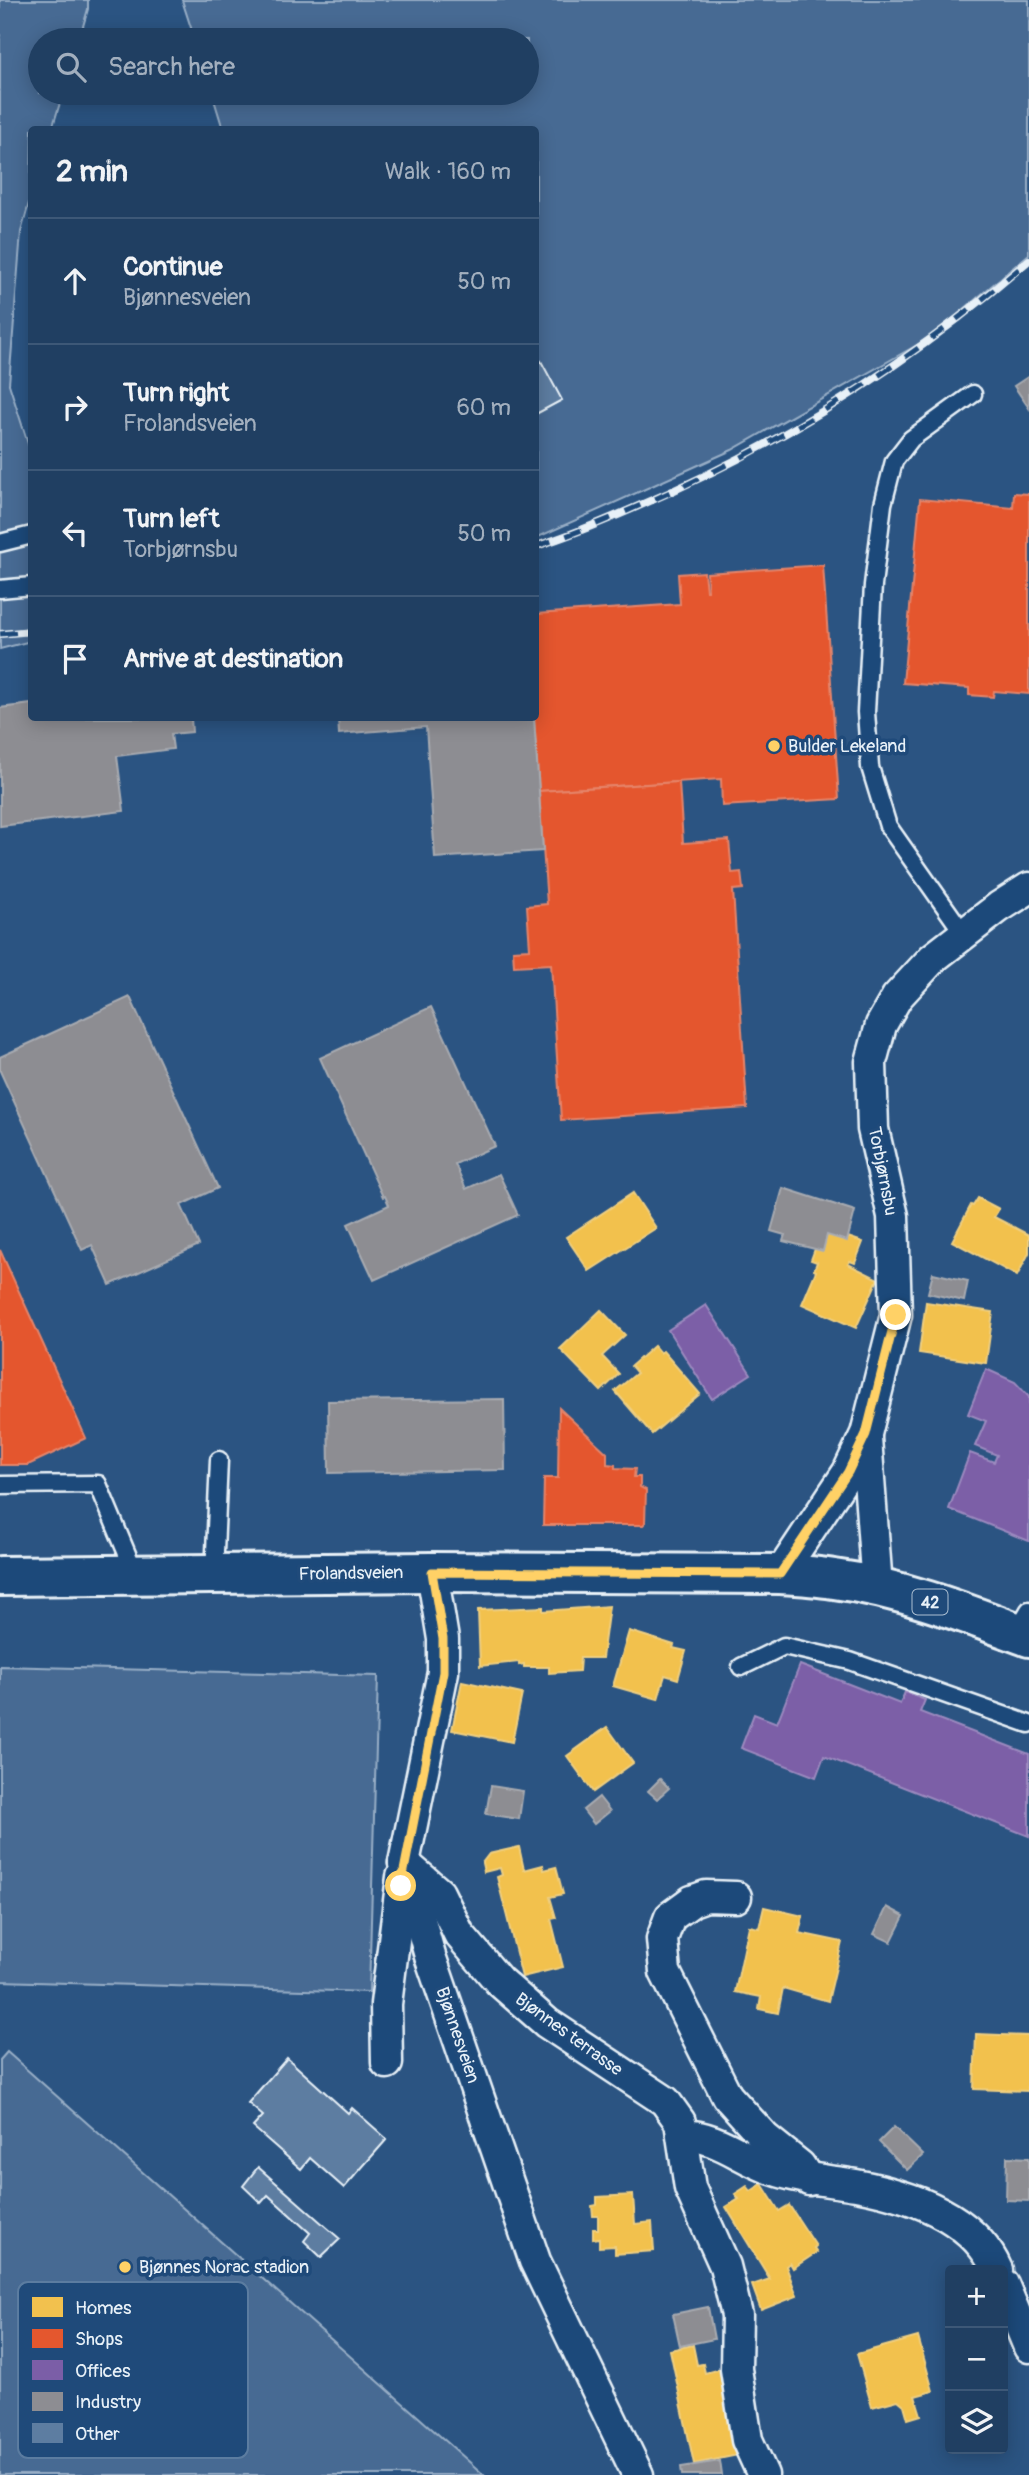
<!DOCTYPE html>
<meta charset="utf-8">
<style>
:root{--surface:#203f62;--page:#2d4a6b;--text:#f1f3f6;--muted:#a2afbe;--line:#3d5877}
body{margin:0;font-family:Pangolin,sans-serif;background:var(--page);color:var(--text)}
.controls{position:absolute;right:21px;bottom:21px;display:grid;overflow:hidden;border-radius:7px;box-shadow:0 4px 18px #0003}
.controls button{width:63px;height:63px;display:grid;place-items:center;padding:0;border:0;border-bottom:2px solid var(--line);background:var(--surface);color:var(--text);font:35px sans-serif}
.stop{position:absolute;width:21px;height:21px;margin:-16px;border:5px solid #ffd166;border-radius:50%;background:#fff}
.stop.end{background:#ffd166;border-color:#fff;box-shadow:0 2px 7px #0008}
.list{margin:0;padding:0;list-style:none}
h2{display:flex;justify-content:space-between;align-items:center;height:91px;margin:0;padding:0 28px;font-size:30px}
h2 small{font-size:23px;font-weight:400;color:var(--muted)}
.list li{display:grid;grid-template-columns:46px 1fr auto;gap:21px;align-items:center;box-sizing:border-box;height:126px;padding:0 28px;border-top:2px solid var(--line)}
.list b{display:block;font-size:26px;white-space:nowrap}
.list p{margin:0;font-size:23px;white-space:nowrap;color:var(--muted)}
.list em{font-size:23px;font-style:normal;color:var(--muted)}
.icon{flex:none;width:38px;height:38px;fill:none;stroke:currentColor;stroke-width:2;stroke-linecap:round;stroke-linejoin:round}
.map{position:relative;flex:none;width:1029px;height:2475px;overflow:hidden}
.search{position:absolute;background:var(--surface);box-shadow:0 4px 18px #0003;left:28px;top:28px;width:511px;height:77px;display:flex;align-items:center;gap:18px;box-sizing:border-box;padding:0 24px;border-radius:38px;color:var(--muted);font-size:26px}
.panel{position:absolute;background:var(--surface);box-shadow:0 4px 18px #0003;left:28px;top:126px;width:511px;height:595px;border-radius:7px}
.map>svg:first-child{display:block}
.green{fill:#476b93;stroke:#98aec6;stroke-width:2}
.homes{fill:#f2c14e;stroke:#efcf81;stroke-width:2}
.shops{fill:#e4572e;stroke:#e5856b;stroke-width:2}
.offices{fill:#7b5ea7;stroke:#9c8abf;stroke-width:2}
.industry{fill:#8d8d92;stroke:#a8abb1;stroke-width:2}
.building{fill:#5d7da1;stroke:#e8f1f8;stroke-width:2}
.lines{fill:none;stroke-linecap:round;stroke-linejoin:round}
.service-casing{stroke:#e8f1f8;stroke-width:21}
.minor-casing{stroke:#e8f1f8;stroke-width:35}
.primary-casing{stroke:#e8f1f8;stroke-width:44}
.service{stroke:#1f4a7a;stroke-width:16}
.minor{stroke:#1f4a7a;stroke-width:30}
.primary{stroke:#1f4a7a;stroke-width:38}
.rail-casing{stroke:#e8f1f8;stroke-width:8}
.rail{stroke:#1f4a7a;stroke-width:5;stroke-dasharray:16;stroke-linecap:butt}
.route{stroke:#ffd166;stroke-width:9}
.poi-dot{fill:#ffd166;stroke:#1f4a7a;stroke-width:2.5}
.labels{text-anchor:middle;stroke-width:7;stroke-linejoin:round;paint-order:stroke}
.shield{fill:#1f4a7a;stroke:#acbfd2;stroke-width:2}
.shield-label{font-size:16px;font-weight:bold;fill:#e8f1f8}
.poi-label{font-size:18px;fill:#e8f1f8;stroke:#1f4a7a;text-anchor:start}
.street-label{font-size:18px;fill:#e8f1f8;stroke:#1f4a7a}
.key{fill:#1f4a7a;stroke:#5b7ca0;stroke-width:2}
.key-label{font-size:19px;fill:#e8f1f8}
</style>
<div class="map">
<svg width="1029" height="2475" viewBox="0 0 1029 2475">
<rect width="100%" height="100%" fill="#2b5482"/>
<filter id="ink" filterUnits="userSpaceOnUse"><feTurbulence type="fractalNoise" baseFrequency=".0143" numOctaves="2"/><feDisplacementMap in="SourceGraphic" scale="14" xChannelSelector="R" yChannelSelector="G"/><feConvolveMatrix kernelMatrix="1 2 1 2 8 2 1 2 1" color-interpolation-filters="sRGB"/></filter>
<g filter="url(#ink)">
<g class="green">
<path d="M0 0H88V9L79 40H40V93H63L52 129 32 130 31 196 21 232 9 384 31 453V641L0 649Z"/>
<path d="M182 0H1029V254L931 337 732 450 536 538V130L223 129 212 93H527V40H195Z"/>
<path d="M0 1666 378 1676 369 1992 0 1981Z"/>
<path d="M7 2052 484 2475H0V2060Z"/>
</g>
<g class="homes">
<path d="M633 1193 656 1228 589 1271 566 1237Z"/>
<path d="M978 1198 999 1209 994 1217 1029 1235V1253L1017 1276 952 1241 971 1205 973 1206Z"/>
<path d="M827 1235 847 1241 848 1237 863 1242 855 1263 850 1261 848 1264 878 1279 856 1328 802 1304 816 1271 814 1270 817 1262 811 1260 815 1249 823 1251Z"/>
<path d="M926 1302 993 1312 986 1363 919 1353Z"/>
<path d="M601 1310 625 1335 602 1356 619 1374 601 1391 560 1349Z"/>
<path d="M654 1346 660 1353 663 1351 700 1394 652 1434 615 1391 637 1373 631 1366Z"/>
<path d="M609 1606 602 1658H580L579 1671 549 1673V1667H524V1664L519 1665V1662L480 1666 478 1610 543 1607V1611Z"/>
<path d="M629 1631 674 1645 673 1648 686 1651 678 1679 665 1675 658 1699 613 1686Z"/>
<path d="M462 1681 522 1694 512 1742 452 1730Z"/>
<path d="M607 1727 633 1763 593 1792 567 1756Z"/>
<path d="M519 1847 524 1870 543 1865 544 1870 556 1867 563 1894 550 1897 556 1918 551 1919 563 1967 522 1977 497 1877 502 1875 500 1868 484 1872 482 1863 489 1854Z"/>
<path d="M764 1907 803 1916 799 1933 842 1942 828 2001 783 1988 778 2013 759 2009 761 1997 735 1992 749 1926 759 1928Z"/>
<path d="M976 2034 1029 2036 1028 2091 974 2089Z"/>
<path d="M762 2184 779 2211 789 2205 816 2246 814 2248 817 2252 793 2268 790 2263 786 2266 797 2296 761 2310 752 2285 770 2279 726 2207 739 2199 735 2194 747 2186 751 2191Z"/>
<path d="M633 2195 635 2224 652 2222 654 2251 615 2254V2246L599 2247V2238L593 2239V2229H598V2216H593L592 2206 597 2205V2197Z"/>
<path d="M918 2337 933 2391 915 2396 921 2415 908 2419 904 2405 898 2400 872 2407 857 2354Z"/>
<path d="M693 2345 697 2365 703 2364 705 2373 720 2369 738 2455 694 2464 670 2350Z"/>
</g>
<g class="shops">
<path d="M1014 493 1029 494V694L994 691 993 697 969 695V688L903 683 920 499 1013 508Z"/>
<path d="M823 565 839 799 722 806 721 779 539 791 534 718 536 614 680 604 678 574 704 572 706 591H708L707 573Z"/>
<path d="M679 782 683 843 729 840 732 873 741 872 743 889 733 890 747 1108 561 1120 551 964 514 966 513 950 530 949 527 906 547 904 539 791Z"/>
<path d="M0 1250 86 1438 28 1465H0Z"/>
<path d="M559 1408 607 1453V1464L615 1465V1468L635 1469 634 1477H640V1487L646 1490 645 1523 643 1525H543L544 1478H558Z"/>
</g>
<g class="offices">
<path d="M706 1305 751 1374 712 1399 668 1330Z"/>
<path d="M986 1369 1015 1382 1029 1397V1541L949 1509 970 1453 994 1462 997 1455 975 1446 986 1421 968 1414Z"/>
<path d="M800 1665 900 1704 905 1692 925 1700 920 1712 1029 1754V1836L824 1756 816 1777 741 1748 754 1714 777 1723Z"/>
</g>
<g class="industry">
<path d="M1029 376V408L1014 386Z"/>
<path d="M32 704V718H191L192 732 171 734 173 749 117 756 124 811 0 826V708Z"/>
<path d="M338 718H534L543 851 435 858 426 727 339 734Z"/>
<path d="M130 997 218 1188 181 1205 199 1245 110 1285 92 1245 82 1250 0 1071V1057Z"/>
<path d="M431 1007 495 1146 455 1164 466 1189 499 1174 518 1215 374 1280 348 1224 389 1205 385 1196 383 1197 320 1058Z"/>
<path d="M783 1188 855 1211 847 1241 827 1235 823 1251 783 1241 785 1235 771 1231Z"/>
<path d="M933 1273 968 1281 964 1301 928 1293Z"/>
<path d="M504 1399 505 1470 329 1473 328 1401Z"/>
<path d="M660 1779 669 1788 657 1799 648 1791Z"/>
<path d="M491 1786 523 1791 519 1819 486 1814Z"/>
<path d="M599 1797 610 1811 594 1824 583 1810Z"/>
<path d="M887 1907 904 1916 891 1942 874 1934Z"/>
<path d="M894 2127 923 2155 907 2170 879 2142Z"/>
<path d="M1007 2157 1029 2158V2201L1006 2200Z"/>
<path d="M708 2307 714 2339 680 2346 673 2314Z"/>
<path d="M720 2461 722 2475H682L681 2467Z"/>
</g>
<g class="building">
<path d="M541 361 562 400 536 414V365Z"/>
<path d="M287 2058 348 2113 352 2108 387 2139 344 2188 310 2158 301 2169 253 2127 263 2116 248 2103Z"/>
<path d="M258 2167 340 2239 321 2257 304 2241 310 2233 268 2195 261 2203 243 2186Z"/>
</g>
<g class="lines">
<defs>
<g id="service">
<path d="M0 543 32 535"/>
<path d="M0 589 32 586"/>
<path d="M964 934 888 826 870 767 866 712 873 585 883 504 894 461 911 439 973 394"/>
<path d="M0 1485 98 1484 135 1573"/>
<path d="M214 1575 219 1460"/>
<path d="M1016 1632 1029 1610"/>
<path d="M741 1667 784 1646 850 1661 1029 1724"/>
</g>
<g id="minor">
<path d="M866 1438 877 1587"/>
<path d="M432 1572 443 1639V1672L404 1863 430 1956 535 2261 638 2475"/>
<path d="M780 1574 848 1472 866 1434 896 1315 893 1216 873 1129 871 1062 881 1025 897 997 933 958 999 907 1029 888"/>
<path d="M404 1863 439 1893 459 1934 499 1981 547 2023 665 2101 680 2122 690 2188 725 2266 737 2315 736 2369 747 2440 763 2475"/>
<path d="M736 1897 706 1896 692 1901 670 1917 662 1939 665 1972 727 2096 765 2138 800 2166 809 2180"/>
<path d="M387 2063 386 2004 402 1877"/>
<path d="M683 2135C718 2136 740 2158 772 2169 800 2179 827 2180 856 2185 910 2195 974 2216 997 2270"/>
<path d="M1003 2284 1029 2347"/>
</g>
<path id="primary" d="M0 1576 432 1572 780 1574C798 1575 816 1576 834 1579 901 1588 965 1613 1029 1637"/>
</defs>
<use href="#service" class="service-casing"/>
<use href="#minor" class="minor-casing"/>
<use href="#primary" class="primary-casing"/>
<use href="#service" class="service"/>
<use href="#minor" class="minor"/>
<use href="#primary" class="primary"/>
<defs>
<g id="rail">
<path d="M536 546C569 536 602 522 634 508 778 447 911 363 1029 260"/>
<path d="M0 634 32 631"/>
</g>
</defs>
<use href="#rail" class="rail-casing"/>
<use href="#rail" class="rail"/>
</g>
</g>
<g class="lines" filter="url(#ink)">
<path class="route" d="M401 1886 443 1672V1639L432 1572 780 1574 848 1472 866 1434 896 1315"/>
</g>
<g class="poi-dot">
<circle cx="774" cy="746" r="7"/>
<circle cx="125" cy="2267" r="7"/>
</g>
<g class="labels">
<rect class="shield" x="912.5" y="1589.5" width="35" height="25" rx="5"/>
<g class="shield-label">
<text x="930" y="1608">42</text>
</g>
<g class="poi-label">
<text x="788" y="752">Bulder Lekeland</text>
<text x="139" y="2273">Bjønnes Norac stadion</text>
</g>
<g class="street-label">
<text transform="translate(883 1171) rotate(79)" y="6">Torbjørnsbu</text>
<text transform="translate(351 1573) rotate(-1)" y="6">Frolandsveien</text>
<text transform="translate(569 2034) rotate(36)" y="6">Bjønnes terrasse</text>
<text transform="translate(458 2035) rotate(71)" y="6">Bjønnesveien</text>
</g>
</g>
<rect x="18" y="2282" width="230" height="176" rx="10" class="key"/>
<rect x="32" y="2297" width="31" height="20" fill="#f2c14e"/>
<rect x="32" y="2329" width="31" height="19" fill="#e4572e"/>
<rect x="32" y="2360" width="31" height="20" fill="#7b5ea7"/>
<rect x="32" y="2392" width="31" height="19" fill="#8d8d92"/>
<rect x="32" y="2423" width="31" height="20" fill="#5d7da1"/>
<g class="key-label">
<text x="75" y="2314">Homes</text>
<text x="75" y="2345">Shops</text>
<text x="75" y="2377">Offices</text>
<text x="75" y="2408">Industry</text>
<text x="75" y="2440">Other</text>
</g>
</svg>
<div class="controls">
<button>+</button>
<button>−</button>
<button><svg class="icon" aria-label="layers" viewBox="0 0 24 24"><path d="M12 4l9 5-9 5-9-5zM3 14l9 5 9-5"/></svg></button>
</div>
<div class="stop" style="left:401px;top:1886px"></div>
<div class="stop end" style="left:896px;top:1315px"></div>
<div class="search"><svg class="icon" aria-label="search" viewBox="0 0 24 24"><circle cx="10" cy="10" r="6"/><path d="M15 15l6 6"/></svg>Search here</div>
<section class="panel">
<h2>2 min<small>Walk · 160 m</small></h2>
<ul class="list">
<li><svg class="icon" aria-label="ahead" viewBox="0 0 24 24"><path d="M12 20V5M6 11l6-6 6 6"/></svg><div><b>Continue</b><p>Bjønnesveien</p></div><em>50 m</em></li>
<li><svg class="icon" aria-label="right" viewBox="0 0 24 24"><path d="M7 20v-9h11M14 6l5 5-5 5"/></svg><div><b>Turn right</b><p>Frolandsveien</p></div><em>60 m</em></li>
<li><svg class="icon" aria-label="left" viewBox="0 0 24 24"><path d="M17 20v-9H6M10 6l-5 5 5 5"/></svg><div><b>Turn left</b><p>Torbjørnsbu</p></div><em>50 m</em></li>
<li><svg class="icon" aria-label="arrive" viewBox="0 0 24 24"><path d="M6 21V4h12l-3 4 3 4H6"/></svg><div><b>Arrive at destination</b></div></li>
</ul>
</section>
</div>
